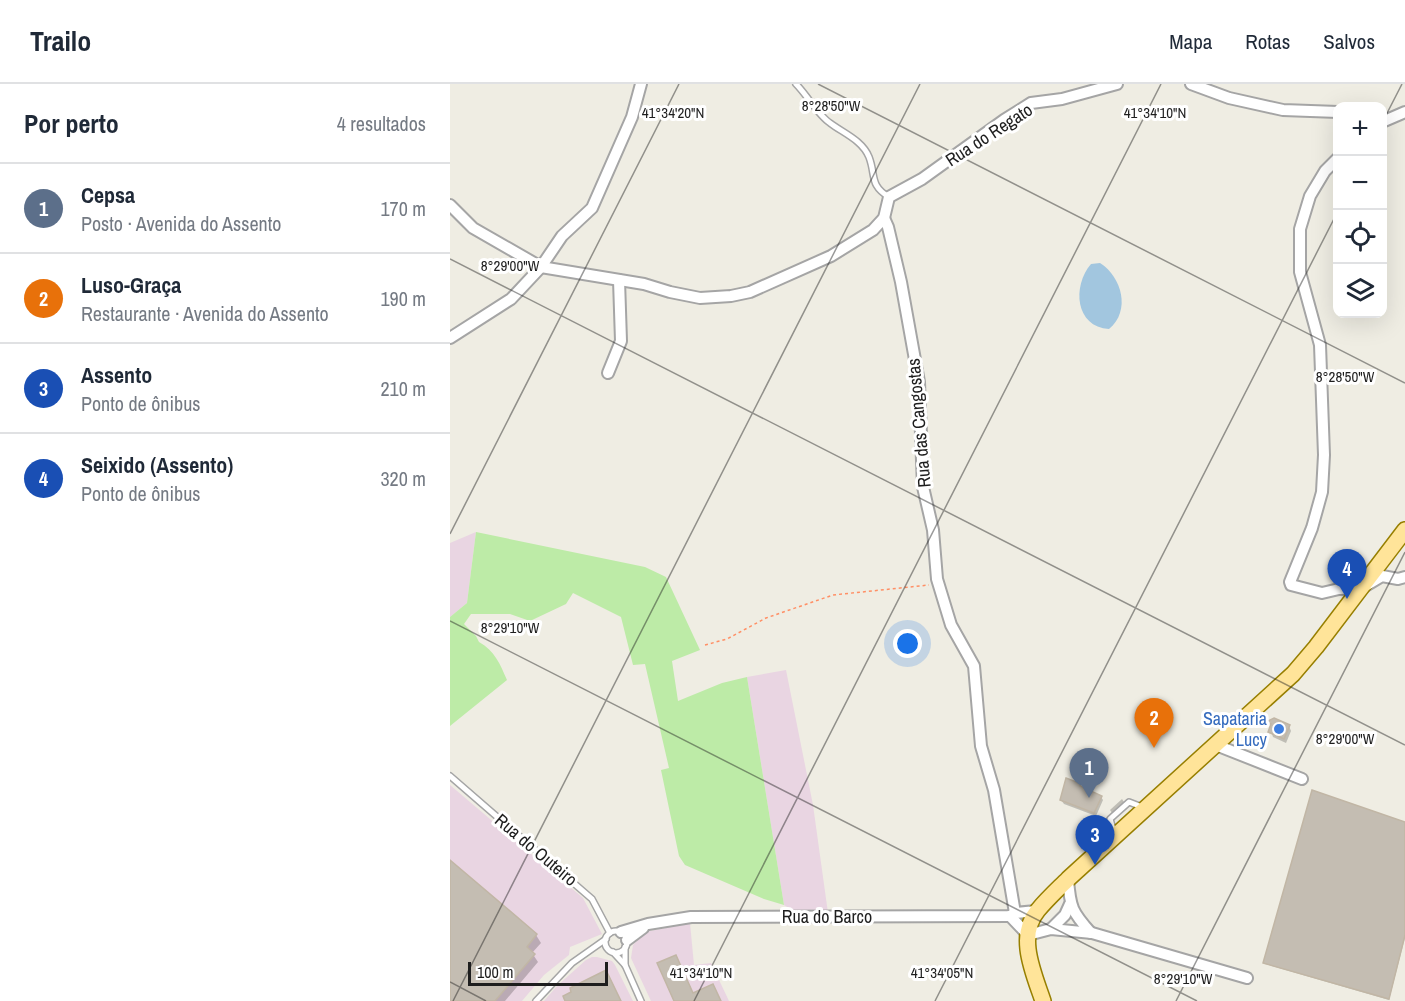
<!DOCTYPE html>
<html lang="pt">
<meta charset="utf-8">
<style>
:root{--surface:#fff;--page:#f2f2f3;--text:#1f2937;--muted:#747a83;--line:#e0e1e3;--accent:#b45309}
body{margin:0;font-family:"Archivo Narrow",sans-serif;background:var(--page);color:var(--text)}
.controls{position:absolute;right:18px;top:18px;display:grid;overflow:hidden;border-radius:12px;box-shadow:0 6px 24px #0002}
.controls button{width:54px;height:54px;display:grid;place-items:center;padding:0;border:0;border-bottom:2px solid var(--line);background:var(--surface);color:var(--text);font:30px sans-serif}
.scale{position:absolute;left:18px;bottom:15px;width:140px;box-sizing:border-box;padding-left:6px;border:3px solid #1e1e1e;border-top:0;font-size:16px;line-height:21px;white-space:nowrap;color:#1e1e1e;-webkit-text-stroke:4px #fff;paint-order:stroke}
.you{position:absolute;left:458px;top:560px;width:21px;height:21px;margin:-15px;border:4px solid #fff;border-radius:50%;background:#1a73e8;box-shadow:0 0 0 9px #1a73e833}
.badge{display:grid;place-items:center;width:39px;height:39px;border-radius:50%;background:var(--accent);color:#fff;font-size:20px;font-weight:700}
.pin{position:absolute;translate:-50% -50px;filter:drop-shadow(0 2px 3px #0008)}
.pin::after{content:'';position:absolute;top:32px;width:21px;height:18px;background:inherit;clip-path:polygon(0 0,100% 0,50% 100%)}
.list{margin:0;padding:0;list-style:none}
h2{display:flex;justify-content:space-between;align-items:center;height:78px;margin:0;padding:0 24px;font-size:26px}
h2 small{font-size:20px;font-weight:400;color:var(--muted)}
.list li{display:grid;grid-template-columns:39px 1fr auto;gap:18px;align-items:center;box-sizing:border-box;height:90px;padding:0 24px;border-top:2px solid var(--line)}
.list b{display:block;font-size:22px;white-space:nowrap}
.list p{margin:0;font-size:20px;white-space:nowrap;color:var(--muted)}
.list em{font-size:20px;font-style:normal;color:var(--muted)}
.icon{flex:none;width:33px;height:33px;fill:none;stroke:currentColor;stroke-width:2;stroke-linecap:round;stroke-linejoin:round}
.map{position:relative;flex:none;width:955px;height:917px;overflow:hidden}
header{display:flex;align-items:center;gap:36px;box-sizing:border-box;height:84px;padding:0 30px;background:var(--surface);border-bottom:2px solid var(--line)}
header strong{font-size:28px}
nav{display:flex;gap:33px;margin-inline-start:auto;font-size:21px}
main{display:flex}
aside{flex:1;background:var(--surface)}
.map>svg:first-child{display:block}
.industrial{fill:#e9d5e2}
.grass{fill:#bdeba7}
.water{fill:#a2c6df}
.shadow{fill:#0003}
.building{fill:#c4bdb2;stroke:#c1b6a5;stroke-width:1.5}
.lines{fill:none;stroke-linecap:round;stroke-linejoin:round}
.lane-casing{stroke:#a5a5a5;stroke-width:8}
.street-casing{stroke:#a5a5a5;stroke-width:14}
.primary-casing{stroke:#977f00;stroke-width:18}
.path{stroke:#ff8f65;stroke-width:1.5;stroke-dasharray:3 3;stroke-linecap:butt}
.lane{stroke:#fff;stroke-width:5}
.street{stroke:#fff;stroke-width:10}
.primary{stroke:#ffe499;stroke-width:15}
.ticks{fill:none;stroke:#1e1e1e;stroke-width:1.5;stroke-opacity:0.45}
.shop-dot{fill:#3f7fe0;stroke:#fff;stroke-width:2}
.labels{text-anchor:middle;stroke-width:6;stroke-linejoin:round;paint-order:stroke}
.street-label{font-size:18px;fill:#1e1e1e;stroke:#fff}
.shop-label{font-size:18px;fill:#366cbe;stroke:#fff;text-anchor:end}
.ticks-label{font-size:15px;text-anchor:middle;fill:#1e1e1e;stroke:#fff;stroke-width:6;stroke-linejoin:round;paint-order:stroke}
</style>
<header>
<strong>Trailo</strong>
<nav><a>Mapa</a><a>Rotas</a><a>Salvos</a></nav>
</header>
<main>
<aside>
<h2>Por perto<small>4 resultados</small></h2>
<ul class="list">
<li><span class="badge" style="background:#5c6f8a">1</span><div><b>Cepsa</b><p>Posto · Avenida do Assento</p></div><em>170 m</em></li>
<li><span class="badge" style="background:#e8710a">2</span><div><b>Luso-Graça</b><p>Restaurante · Avenida do Assento</p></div><em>190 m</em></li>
<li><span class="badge" style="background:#1a4fb4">3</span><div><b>Assento</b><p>Ponto de ônibus</p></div><em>210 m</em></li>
<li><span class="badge" style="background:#1a4fb4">4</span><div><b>Seixido (Assento)</b><p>Ponto de ônibus</p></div><em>320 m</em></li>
</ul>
</aside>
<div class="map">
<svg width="955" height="917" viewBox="0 0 955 917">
<rect width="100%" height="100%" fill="#efede3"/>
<g class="industrial">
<path d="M26 448 17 519 0 533V459Z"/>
<path d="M336 586 363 721 378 829 348 830 334 821 297 593Z"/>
<path d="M0 701 133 814 152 850 120 863 119 871 94 891 72 917H0Z"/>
<path d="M240 839 244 881 261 879 279 917H201L181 874 183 861 195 848Z"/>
<path d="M142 873H147L162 877 165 881 183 917H94L107 902 136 876Z"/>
</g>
<path class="grass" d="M26 448 195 483 216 493 250 566 222 577 228 617 272 599 297 593 334 821 314 815 235 781 229 772 211 686 219 684 195 580 183 581 171 533 123 509 116 520 80 537 60 530H21L14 540 26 552 29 558C45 567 50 580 57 596L0 642V533L17 519Z"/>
<path class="water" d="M650 179C672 193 681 227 659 245 625 243 622 202 641 180Z"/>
<g class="shadow">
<path d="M932 56 937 63 932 68Z"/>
<path d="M818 639 839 642 841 647 836 659 823 653Z"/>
<path d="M630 701 633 705 651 713 653 716 646 732 614 720 611 716Z"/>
<path d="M672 715 674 718 662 729 660 726Z"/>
<path d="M955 739V854L939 916 815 880 814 879Z"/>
<path d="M0 778 86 851 91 859 82 869 88 878 55 917H0Z"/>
</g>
<g class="building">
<path d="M824 634 840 641 834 655 818 648 821 640 816 638Z"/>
<path d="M616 694 631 700 630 702 652 712 644 729 610 716Z"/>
<path d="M862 706 955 738V851L939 915 813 879Z"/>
<path d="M0 776 87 850 77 863 85 870 45 917H0Z"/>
<path d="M226 871 243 909 263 900 271 917H224L207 879Z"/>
<path d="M156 886 171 917H115L113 912 121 908 120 904Z"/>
</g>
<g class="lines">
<defs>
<g id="lane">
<path d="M346 0C357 11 368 31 380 39 393 49 412 56 419 73 426 91 419 101 439 113"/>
<path d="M0 692 142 815 160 849"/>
<path d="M664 749 660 735 679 718 692 723"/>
<circle cx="166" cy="858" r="11"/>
<path d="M163 868 175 881 191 917"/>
<path d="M175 881V863"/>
<path d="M86 917 122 879 156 855"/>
</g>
<g id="street">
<path d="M741 0 779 14 833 26 888 28"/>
<path d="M932 38 955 28"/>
<path d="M888 74 875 87 860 112 850 145V188L870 261 874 371 872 408 862 444 840 498 841 501 872 509 889 505 912 504 932 492 948 495 955 493"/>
<path d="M0 121 23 144 91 183 194 200 220 208 250 214 281 212 300 208 381 172 423 146 434 134 439 113 472 95 554 36 581 19 612 15 667 0"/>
<path d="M434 134 438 143 451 198 469 298 473 403 483 446 487 495 501 541 524 582 531 662 544 706 565 829"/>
<path d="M0 254 61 215 91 183 112 152 142 124 182 33 191 0"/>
<path d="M158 289 171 257 169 196"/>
<path d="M766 661 852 695"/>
<path d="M618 795C620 823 622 828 641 849"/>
<path d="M560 832 578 851 601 845 642 849 797 894"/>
<path d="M601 845 615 831 620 820"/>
<path d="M171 848 198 840 241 833 560 832 565 829 586 827"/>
<path d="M177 856 193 844"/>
</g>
<path id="primary" d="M593 917C584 890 566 852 588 826 597 815 608 805 618 795L843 590 866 563 955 446"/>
</defs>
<use href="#lane" class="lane-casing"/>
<use href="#street" class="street-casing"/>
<use href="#primary" class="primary-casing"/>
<path class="path" d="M255 561 277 555 316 534 383 511 479 501"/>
<use href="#lane" class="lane"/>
<use href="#street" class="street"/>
<use href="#primary" class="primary"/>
</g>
<path class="ticks" d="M368 0 955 299M932 39 952 0M0 175 955 661M0 450 229 0M0 537 747 917M0 898 36 917M3 917 470 0M244 917 711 0M485 917 888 127M726 917 955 468"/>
<circle class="shop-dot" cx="829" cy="645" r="6"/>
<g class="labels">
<g class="street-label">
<text transform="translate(539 51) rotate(-33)" y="6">Rua do Regato</text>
<text transform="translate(469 339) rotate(-95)" y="6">Rua das Cangostas</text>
<text transform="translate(86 766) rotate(40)" y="6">Rua do Outeiro</text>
<text x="377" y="839">Rua do Barco</text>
</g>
<g class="shop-label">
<text x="817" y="641">Sapataria<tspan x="817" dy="21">Lucy</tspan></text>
</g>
</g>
<g class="ticks-label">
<text x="381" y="27">8°28'50"W</text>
<text x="223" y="34">41°34'20"N</text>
<text x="705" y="34">41°34'10"N</text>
<text x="60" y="187">8°29'00"W</text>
<text x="895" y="298">8°28'50"W</text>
<text x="60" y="549">8°29'10"W</text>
<text x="895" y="660">8°29'00"W</text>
<text x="251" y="894">41°34'10"N</text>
<text x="492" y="894">41°34'05"N</text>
<text x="733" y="900">8°29'10"W</text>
</g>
</svg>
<div class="controls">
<button>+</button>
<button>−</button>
<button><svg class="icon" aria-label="locate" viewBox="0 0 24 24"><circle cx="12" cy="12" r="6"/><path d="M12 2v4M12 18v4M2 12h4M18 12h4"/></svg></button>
<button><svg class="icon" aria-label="layers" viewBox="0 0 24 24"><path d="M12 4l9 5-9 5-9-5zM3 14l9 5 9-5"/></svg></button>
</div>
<div class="scale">100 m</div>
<div class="you"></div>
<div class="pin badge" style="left:639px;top:714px;background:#5c6f8a">1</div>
<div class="pin badge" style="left:704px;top:664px;background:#e8710a">2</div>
<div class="pin badge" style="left:645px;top:781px;background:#1a4fb4">3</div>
<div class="pin badge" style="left:897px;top:515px;background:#1a4fb4">4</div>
</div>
</main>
